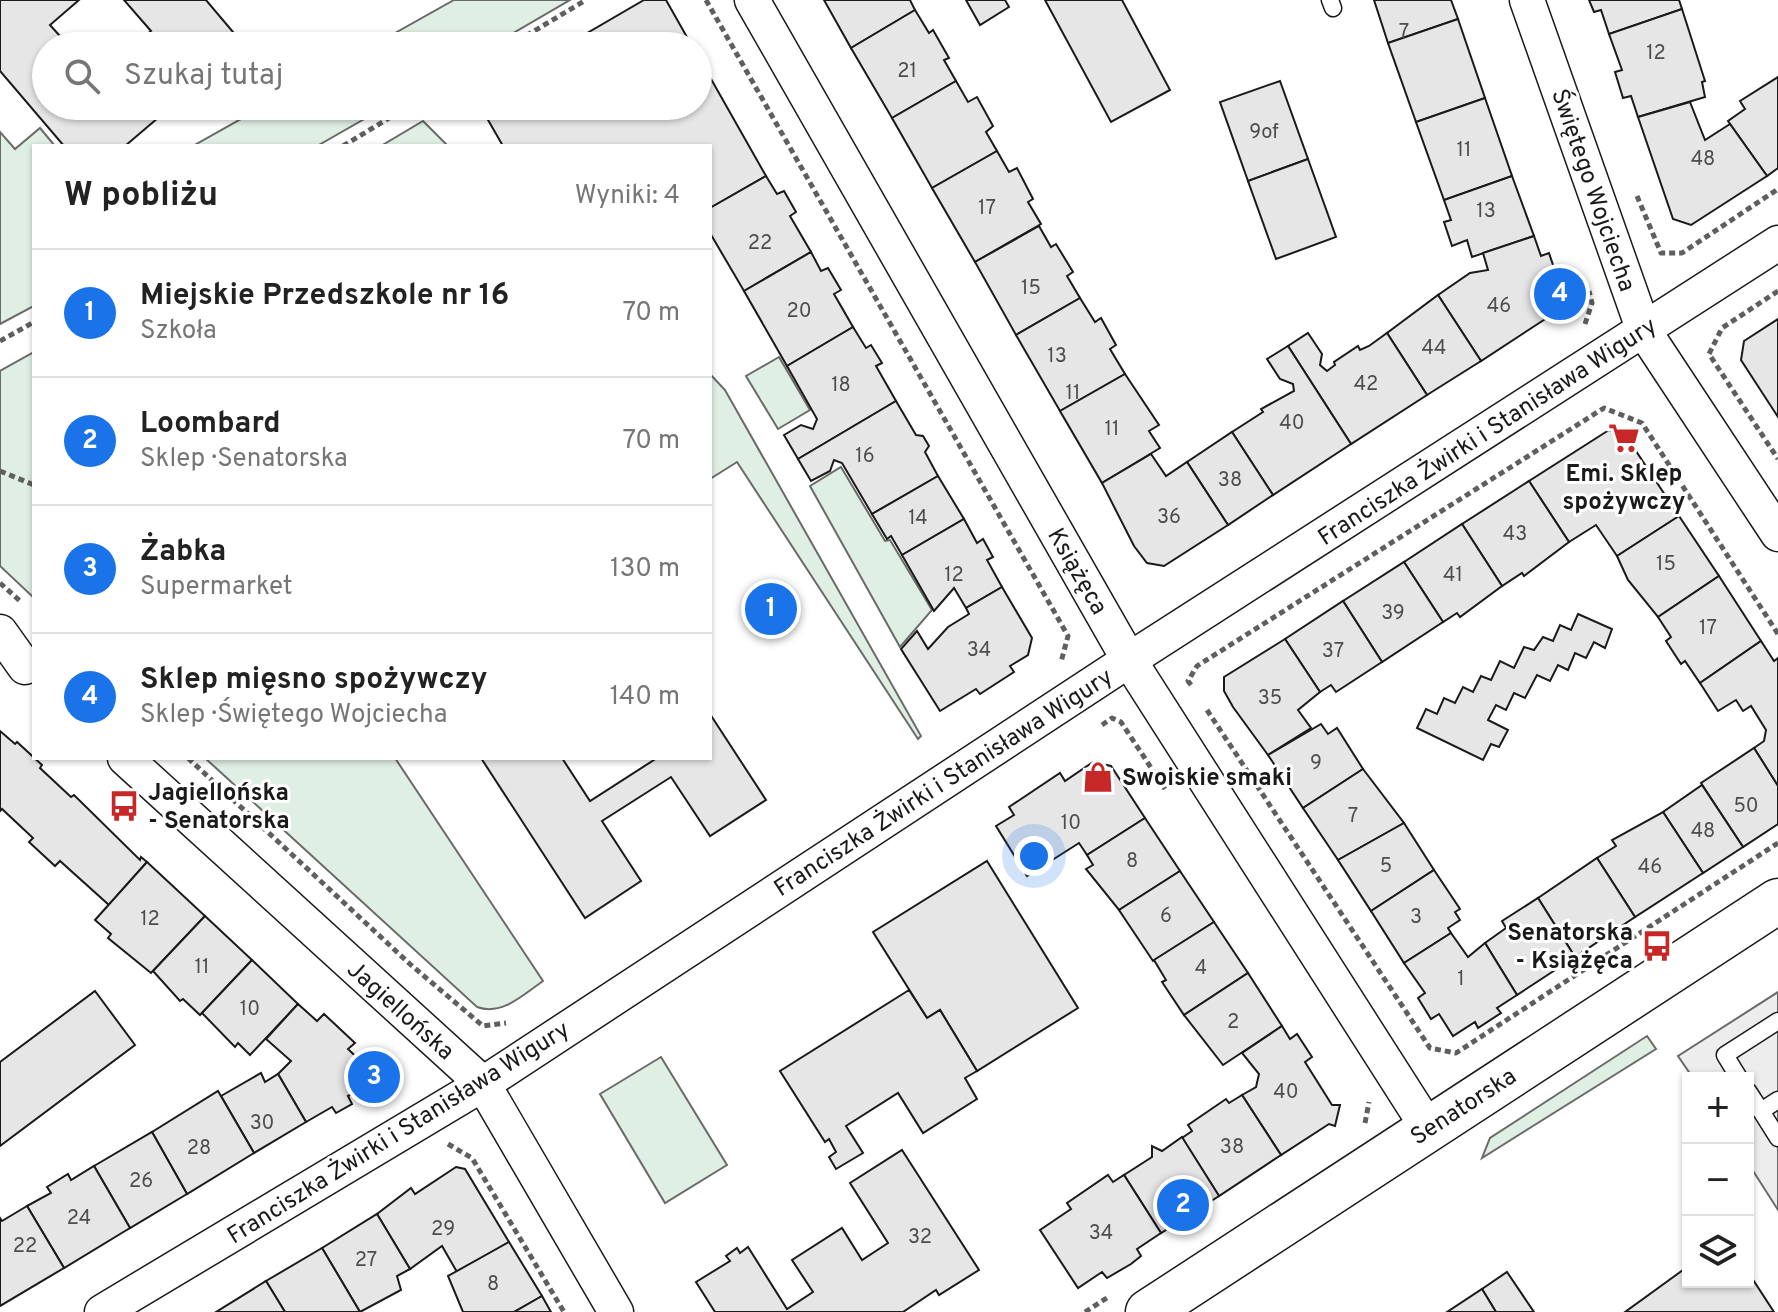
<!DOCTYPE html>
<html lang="pl">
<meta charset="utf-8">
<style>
:root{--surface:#fff;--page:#f6f6f6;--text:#222;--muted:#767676;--line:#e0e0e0;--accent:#1a73e8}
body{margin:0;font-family:Overpass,sans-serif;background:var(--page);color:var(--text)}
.controls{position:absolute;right:24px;bottom:24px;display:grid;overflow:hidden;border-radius:0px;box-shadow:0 2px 6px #0004}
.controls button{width:72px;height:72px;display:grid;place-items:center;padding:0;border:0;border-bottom:2px solid var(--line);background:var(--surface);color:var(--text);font:40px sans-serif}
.you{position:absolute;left:1034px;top:856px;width:28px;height:28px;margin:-20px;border:6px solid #fff;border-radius:50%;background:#1a73e8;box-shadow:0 0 0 12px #1a73e833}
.badge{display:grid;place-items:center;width:52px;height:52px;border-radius:50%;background:var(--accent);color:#fff;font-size:26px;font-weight:700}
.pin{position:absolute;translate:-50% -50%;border:4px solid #fff;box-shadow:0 2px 8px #0006}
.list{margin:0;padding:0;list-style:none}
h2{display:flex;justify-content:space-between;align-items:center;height:104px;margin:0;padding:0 32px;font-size:34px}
h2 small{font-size:26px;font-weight:400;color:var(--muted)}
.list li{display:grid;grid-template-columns:52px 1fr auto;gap:24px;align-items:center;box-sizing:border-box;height:128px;padding:0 32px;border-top:2px solid var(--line)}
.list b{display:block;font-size:30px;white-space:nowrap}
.list p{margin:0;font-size:26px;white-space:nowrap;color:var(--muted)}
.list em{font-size:26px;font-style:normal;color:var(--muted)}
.icon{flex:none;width:44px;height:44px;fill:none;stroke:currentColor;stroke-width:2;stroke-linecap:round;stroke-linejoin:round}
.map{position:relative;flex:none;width:1778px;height:1312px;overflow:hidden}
.search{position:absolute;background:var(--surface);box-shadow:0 2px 6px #0004;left:32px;top:32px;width:680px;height:88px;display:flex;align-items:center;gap:20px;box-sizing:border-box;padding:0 28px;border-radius:44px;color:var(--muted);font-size:30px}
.panel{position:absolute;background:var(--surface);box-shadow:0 2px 6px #0004;left:32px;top:144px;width:680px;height:616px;border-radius:0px}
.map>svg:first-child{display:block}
.green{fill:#e0efe3;stroke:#6a6a6a;stroke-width:2}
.parking{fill:#ededed;stroke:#6a6a6a;stroke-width:2}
.building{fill:#e6e6e6;stroke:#1a1a1a;stroke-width:2}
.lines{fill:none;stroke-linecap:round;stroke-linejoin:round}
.lane-casing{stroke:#1a1a1a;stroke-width:19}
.street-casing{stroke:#1a1a1a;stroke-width:37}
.secondary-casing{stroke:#1a1a1a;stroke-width:47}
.path{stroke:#5f5f5f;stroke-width:5;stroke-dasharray:6 4;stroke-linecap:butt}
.lane{stroke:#fff;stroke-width:16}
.street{stroke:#fff;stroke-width:34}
.secondary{stroke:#fff;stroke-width:44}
.labels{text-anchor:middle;stroke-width:6;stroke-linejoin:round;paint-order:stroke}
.number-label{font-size:20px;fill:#4d4d4d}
.street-label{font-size:24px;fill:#1a1a1a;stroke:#fff}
.poi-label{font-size:24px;font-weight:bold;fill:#1a1a1a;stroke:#fff;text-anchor:start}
</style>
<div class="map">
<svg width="1778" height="1312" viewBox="0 0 1778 1312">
<rect width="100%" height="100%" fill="#fff"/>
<g class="green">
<path d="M454 0H570L491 46H372Z"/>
<path d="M264 106H387L317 146H193Z"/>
<path d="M423 121 448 146H381Z"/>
<path d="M40 128 55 146H34V306L0 324V132L15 149Z"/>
<path d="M34 352V598L0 566V371Z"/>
<path d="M779 357 810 410 778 429 746 376Z"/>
<path d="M710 374 725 390 921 736 918 739 737 462 710 479Z"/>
<path d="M841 467 885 541 890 540 932 610 900 647 810 486Z"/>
<path d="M205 758H395L543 981C523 995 502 1016 477 1007Z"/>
<path d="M1647 1036 1656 1049 1482 1158 1490 1138Z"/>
<path d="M661 1057 727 1165 665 1203 600 1094Z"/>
</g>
<path class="parking" d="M1778 992V1210L1748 1163V1078H1693L1678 1056Z"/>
<g class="building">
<path d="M0 0H79L50 25 69 46H46V106H172L125 146H64L0 71Z"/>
<path d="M124 0H206L244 45 133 46 151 31Z"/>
<path d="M644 0H666L692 46H565Z"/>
<path d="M824 0H910L915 10 851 48Z"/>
<path d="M966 0H1005L1009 7 980 25Z"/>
<path d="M1045 0H1122L1170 90 1111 122Z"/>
<path d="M1374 0H1451L1458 19 1388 43Z"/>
<path d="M1589 0H1679L1682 9 1609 34 1601 10 1594 12Z"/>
<path d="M1682 9 1705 81 1702 82 1705 97 1638 117 1631 96 1623 98 1615 72 1622 70 1609 34Z"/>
<path d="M915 10 929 33 933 30 949 58 944 60 956 81 892 118 851 48Z"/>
<path d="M1458 19 1485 98 1416 122 1388 43Z"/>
<path d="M698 56 766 176 710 208V146H503L480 106H698Z"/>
<path d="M1778 77V168L1767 176 1728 121 1745 109 1740 101Z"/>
<path d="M956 81 968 102 977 97 993 126 986 132 997 151 932 188 892 118Z"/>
<path d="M1280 81 1308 159 1248 181 1220 102Z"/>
<path d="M1485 98 1512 176 1444 200 1416 122Z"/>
<path d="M1690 102 1705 140 1730 124 1767 176 1691 225 1673 219 1638 117Z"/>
<path d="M997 151 1009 172 1017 168 1033 199 1028 202 1041 224 975 262 932 188Z"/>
<path d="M1308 159 1336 237 1276 259 1248 181Z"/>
<path d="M766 176 777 194 784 191 796 212 790 216 811 252 744 291 710 233V208Z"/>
<path d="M1512 176 1534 236 1472 257 1467 240 1452 246 1444 222 1451 220 1444 200Z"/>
<path d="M1039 226 1051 247 1056 244 1073 272 1067 276 1080 298 1016 335 975 262Z"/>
<path d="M1534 236 1541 256 1549 253 1558 280 1550 283 1555 296 1553 314 1481 361 1438 295 1470 273 1488 270 1483 253Z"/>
<path d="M811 252 821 271 828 268 841 290 834 294 853 327 787 366 744 291Z"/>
<path d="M1438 295 1481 361 1427 395 1387 333Z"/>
<path d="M1080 298 1095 322 1101 318 1116 345 1110 349 1125 374 1060 411 1016 335Z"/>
<path d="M1778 319V417L1741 360 1744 341Z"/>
<path d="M853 327 866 348 871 345 882 363 876 366 896 401 798 459 784 435 801 425 813 429 817 419 787 366Z"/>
<path d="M1308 333 1322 354 1320 365 1327 371 1335 365 1334 362 1358 346 1360 350 1369 346 1387 333 1427 395 1351 444 1288 346Z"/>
<path d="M1288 346 1351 444 1273 495 1232 432 1263 412 1261 409 1294 391 1293 384 1280 379 1267 359Z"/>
<path d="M1125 374 1159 425 1149 431 1160 448 1102 483 1060 411Z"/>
<path d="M896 401 916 435 923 436 929 446 925 452 938 476 872 514 842 463 834 460 830 471 811 481 798 459Z"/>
<path d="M1609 430 1624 433 1679 516 1617 556 1596 525 1569 542 1529 481Z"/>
<path d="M1232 432 1273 495 1228 525 1187 462Z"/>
<path d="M1151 454 1166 476 1187 462 1228 525 1164 566 1147 563 1134 546 1102 483Z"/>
<path d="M938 476 964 519 902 555 891 536 887 539 872 514Z"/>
<path d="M1529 481 1569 542 1524 576 1522 573 1502 586 1462 524Z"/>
<path d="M1679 516 1719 576 1658 617 1628 580 1617 556Z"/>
<path d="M964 519 977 543 983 539 993 557 987 560 1002 587 966 608 954 588 934 611 902 555Z"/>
<path d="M1462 524 1502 586 1460 617 1457 613 1443 622 1404 562Z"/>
<path d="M1404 562 1443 622 1382 662 1343 601Z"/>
<path d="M1719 576 1761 641 1700 683 1685 661 1681 664 1666 641 1671 637 1658 617Z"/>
<path d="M1002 587 1032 638 1028 655 1010 666 1014 672 980 694 976 689 940 711 901 649 917 631 928 649 948 627 969 614 966 608Z"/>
<path d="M1343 601 1382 662 1336 692 1331 685 1320 692 1285 639Z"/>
<path d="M1578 614 1612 629 1605 648 1594 642 1586 658 1575 653 1568 670 1558 665 1550 681 1537 675 1525 698 1514 693 1506 710 1496 705 1488 720 1508 730 1499 747 1491 744 1483 760 1417 728 1426 709 1437 714 1444 698 1455 703 1463 687 1473 692 1481 676 1491 680 1500 661 1514 668 1524 647 1534 650 1543 637 1553 641 1560 625 1571 630Z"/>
<path d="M1285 639 1320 692 1298 710 1311 728 1268 755 1233 707 1224 691V677Z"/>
<path d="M1761 641 1774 661 1778 658V786L1754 748 1764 741 1766 730 1751 706 1743 711 1736 700 1718 711 1700 683Z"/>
<path d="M710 714 766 800 710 836 671 777 602 821 641 881 585 918 481 758H562L590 801 657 758H710Z"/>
<path d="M1321 724 1328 734 1337 728 1363 769 1303 808 1268 755Z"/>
<path d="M0 731 15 744 17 742 42 765 40 768 71 797 74 795 140 860 141 857 147 862 109 905 60 861 55 866 29 842 33 838 2 809 0 811Z"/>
<path d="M1754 748 1778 786V824L1743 847 1701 783Z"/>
<path d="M1093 762 1111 766 1145 818 1087 855 1079 843 1027 876 996 826 1014 815 1009 807 1060 773 1065 781Z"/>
<path d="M1363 769 1404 823 1338 860 1303 808Z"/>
<path d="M1702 785 1743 847 1703 873 1663 812Z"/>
<path d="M1663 812 1703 873 1635 917 1597 858 1616 846 1612 840Z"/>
<path d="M1145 818 1180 871 1119 910 1086 869 1093 865 1087 855Z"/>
<path d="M1404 823 1434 870 1371 911 1338 860Z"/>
<path d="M1597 858 1635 917 1575 957 1538 898Z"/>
<path d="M987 861 1078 1008 977 1071 940 1010 927 1018 873 932Z"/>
<path d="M147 862 205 916 151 973 108 938 111 934 95 920Z"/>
<path d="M1434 870 1460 909 1455 912 1460 920 1448 928 1451 933 1404 963 1371 911Z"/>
<path d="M1180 871 1214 922 1153 961 1119 910Z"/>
<path d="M1538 898 1575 957 1517 995 1485 943 1506 928 1502 921Z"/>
<path d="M205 916 252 960 200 1015 183 999 180 1001 153 971Z"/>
<path d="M1214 922 1248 973 1184 1015 1162 982 1166 980 1154 960Z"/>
<path d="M1451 933 1468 957 1485 943 1517 995 1497 1008 1501 1013 1478 1028 1475 1022 1453 1036 1439 1014 1431 1019 1418 998 1425 993 1404 963Z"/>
<path d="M252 960 298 1004 250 1055 238 1043 235 1047 202 1013Z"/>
<path d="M1248 973 1282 1026 1223 1065 1184 1015Z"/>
<path d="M909 990 927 1018 940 1010 977 1071 965 1078 977 1099 923 1133 898 1093 846 1126 863 1153 836 1169 829 1157 836 1152 829 1139 825 1142 780 1071Z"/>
<path d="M95 991 135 1045 0 1146V1062Z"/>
<path d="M298 1004 317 1021 324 1014 355 1043 348 1049 369 1069 368 1085 348 1096 352 1104 336 1113 332 1107 306 1122 278 1074 291 1061 266 1039Z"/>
<path d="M1282 1026 1290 1039 1297 1034 1312 1057 1305 1062 1332 1105H1340L1335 1126 1329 1124 1281 1155 1242 1095 1256 1087 1259 1074 1242 1053Z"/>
<path d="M261 1073 265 1082 278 1074 306 1122 254 1153 221 1096Z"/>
<path d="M218 1091 254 1153 187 1194 152 1132Z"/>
<path d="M1242 1095 1281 1155 1219 1196 1182 1138 1192 1131 1188 1125 1226 1099 1229 1103Z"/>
<path d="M152 1132 187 1194 130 1228 94 1166Z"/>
<path d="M1182 1137 1219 1196 1161 1233 1124 1175 1152 1157V1146L1162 1151Z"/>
<path d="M902 1150 979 1270 939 1295 936 1290 903 1312H715L696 1282 730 1261 726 1256 737 1248 740 1253 748 1247 787 1309 813 1292 792 1260 842 1228 862 1260 888 1243 850 1183Z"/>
<path d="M94 1166 130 1228 64 1268 27 1206 51 1193 47 1187 68 1174 71 1180Z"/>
<path d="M456 1167 465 1169 509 1242 457 1272 442 1246 410 1269 377 1214 411 1188 415 1194Z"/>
<path d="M1108 1175 1113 1182 1124 1175 1161 1233 1137 1249 1141 1256 1131 1264 1107 1278 1102 1272 1078 1288 1040 1230 1071 1209 1067 1203Z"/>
<path d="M27 1206 64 1268 0 1306V1218L2 1221Z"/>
<path d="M377 1214 410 1269 397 1276 401 1290 360 1312 322 1248Z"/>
<path d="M509 1242 542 1296 514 1312H463L448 1276Z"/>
<path d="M322 1248 360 1312H285L266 1281Z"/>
<path d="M1683 1270H1688V1282H1748V1272L1774 1312H1625Z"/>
<path d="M1507 1272 1534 1312H1496L1482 1289Z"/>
<path d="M266 1281 285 1312H216Z"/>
<path d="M1482 1289 1496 1312H1447Z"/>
<path d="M542 1296 551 1312H514Z"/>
</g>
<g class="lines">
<defs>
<g id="lane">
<path d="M1330 0 1333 8"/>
<path d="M1739 1078 1725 1055 1778 1021"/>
<path d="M1748 1091 1761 1111 1778 1100"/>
<path d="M1761 1111 1778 1138"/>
</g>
<g id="street">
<path d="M752 0 1129 660 1428 1128"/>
<path d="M1527 0 1644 331 1778 534"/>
<path d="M0 632 25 667"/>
<path d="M125 758 483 1084 616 1312"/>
<path d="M102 1312 483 1084 1129 660 1778 243"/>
</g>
<path id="secondary" d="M1148 1312 1778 901"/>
</defs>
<use href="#lane" class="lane-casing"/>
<use href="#street" class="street-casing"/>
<use href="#secondary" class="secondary-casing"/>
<g class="path">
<path d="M706 0 1068 636 1061 662"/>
<path d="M509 46 586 0"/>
<path d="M343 146 409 106"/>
<path d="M1637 196 1661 253H1682L1778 189"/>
<path d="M1778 291 1722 328 1709 354 1778 459"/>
<path d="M1585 324 1592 303 1589 291"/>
<path d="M0 341 34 322"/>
<path d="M0 471 34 485"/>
<path d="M0 583 20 601"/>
<path d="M1191 685 1188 681 1197 666 1604 408 1642 423 1778 634"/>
<path d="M1207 710 1430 1048 1456 1053 1778 843"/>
<path d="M1102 725 1112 718 1121 722 1165 789"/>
<path d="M188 758 411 965 483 1026 506 1023"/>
<path d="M1365 1123 1369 1102"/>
<path d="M448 1144 472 1158 564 1312"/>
<path d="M1085 1312 1110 1296"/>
</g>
<use href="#lane" class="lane"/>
<use href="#street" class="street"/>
<use href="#secondary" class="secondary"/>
</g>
<defs>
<symbol id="supermarket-bare" viewBox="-9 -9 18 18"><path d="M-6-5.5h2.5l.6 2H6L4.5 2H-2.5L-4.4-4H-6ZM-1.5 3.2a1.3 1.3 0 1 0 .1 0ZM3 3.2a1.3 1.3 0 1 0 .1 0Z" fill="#c62828" stroke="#fff" stroke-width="2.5" paint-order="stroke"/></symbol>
<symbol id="shop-bare" viewBox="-9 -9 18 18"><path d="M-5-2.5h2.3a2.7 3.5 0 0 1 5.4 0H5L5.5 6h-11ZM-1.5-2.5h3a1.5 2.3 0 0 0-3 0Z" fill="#c62828" stroke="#fff" stroke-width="2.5" paint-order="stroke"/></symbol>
<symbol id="bus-bare" viewBox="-9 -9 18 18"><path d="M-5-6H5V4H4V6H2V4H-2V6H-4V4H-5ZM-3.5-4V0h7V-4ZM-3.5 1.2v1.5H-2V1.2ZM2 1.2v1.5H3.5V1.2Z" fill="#c62828" stroke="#fff" stroke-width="2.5" paint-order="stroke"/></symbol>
</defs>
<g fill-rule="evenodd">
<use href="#supermarket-bare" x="1602" y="416" width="44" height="44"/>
<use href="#shop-bare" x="1076" y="755" width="44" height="44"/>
<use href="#bus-bare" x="102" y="784" width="44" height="44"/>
<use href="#bus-bare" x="1635" y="924" width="44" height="44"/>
</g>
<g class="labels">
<g class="number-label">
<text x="1404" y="38">7</text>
<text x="1656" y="59">12</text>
<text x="907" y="77">21</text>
<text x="1264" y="138">9of</text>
<text x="1464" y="156">11</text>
<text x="1703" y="165">48</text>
<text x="987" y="214">17</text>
<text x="1486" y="217">13</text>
<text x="760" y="249">22</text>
<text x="1031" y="294">15</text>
<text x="1499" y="312">46</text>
<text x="799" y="317">20</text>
<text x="1434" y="354">44</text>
<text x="1057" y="362">13</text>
<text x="1366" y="390">42</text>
<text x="841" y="391">18</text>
<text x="1073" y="399">11</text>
<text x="1292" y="429">40</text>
<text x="1112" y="435">11</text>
<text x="865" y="462">16</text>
<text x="1230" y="486">38</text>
<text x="1169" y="523">36</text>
<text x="918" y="524">14</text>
<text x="1515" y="540">43</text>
<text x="1666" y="570">15</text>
<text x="954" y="581">12</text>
<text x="1453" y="581">41</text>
<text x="1393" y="619">39</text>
<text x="1708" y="634">17</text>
<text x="979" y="656">34</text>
<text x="1333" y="657">37</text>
<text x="1270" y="704">35</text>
<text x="1316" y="769">9</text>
<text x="1746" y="812">50</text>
<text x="1353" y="822">7</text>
<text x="1071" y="829">10</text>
<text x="1703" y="837">48</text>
<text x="1132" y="867">8</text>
<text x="1386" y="872">5</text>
<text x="1650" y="873">46</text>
<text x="1166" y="922">6</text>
<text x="1416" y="923">3</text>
<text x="150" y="925">12</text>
<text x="202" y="973">11</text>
<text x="1201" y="974">4</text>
<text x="1461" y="985">1</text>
<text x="250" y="1015">10</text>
<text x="1233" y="1028">2</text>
<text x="1286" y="1098">40</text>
<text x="262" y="1129">30</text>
<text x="1232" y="1153">38</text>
<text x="199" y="1154">28</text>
<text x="141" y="1187">26</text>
<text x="79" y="1224">24</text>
<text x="443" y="1235">29</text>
<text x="1101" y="1239">34</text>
<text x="920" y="1243">32</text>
<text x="25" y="1252">22</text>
<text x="366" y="1266">27</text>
<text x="493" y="1290">8</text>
</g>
<g class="street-label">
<text transform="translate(1594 190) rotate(71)" y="8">Świętego Wojciecha</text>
<text transform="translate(1487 431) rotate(-33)" y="8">Franciszka Żwirki i Stanisława Wigury</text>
<text transform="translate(1078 571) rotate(60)" y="8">Książęca</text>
<text transform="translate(943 782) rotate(-33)" y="8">Franciszka Żwirki i Stanisława Wigury</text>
<text transform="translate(401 1010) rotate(42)" y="8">Jagiellońska</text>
<text transform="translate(1463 1106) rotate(-33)" y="8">Senatorska</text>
<text transform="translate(398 1132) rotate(-32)" y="8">Franciszka Żwirki i Stanisława Wigury</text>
</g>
<g class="poi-label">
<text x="1624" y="481" text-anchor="middle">Emi. Sklep<tspan x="1624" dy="28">spożywczy</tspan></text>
<text x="1122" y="785">Swoiskie smaki</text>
<text x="148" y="800">Jagiellońska<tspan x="148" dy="28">- Senatorska</tspan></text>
<text x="1633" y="940" text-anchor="end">Senatorska<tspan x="1633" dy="28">- Książęca</tspan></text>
</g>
</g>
</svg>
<div class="controls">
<button>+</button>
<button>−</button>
<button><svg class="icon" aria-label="layers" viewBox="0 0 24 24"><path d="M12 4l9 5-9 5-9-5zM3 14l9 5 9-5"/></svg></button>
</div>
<div class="you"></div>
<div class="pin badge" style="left:771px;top:609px">1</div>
<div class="pin badge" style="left:1183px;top:1205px">2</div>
<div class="pin badge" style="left:374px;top:1077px">3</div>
<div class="pin badge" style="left:1560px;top:294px">4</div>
<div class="search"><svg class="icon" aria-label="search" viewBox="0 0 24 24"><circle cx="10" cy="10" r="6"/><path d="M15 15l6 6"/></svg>Szukaj tutaj</div>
<section class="panel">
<h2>W pobliżu<small>Wyniki: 4</small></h2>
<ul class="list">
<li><span class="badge">1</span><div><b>Miejskie Przedszkole nr 16</b><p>Szkoła</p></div><em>70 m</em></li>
<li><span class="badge">2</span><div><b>Loombard</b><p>Sklep · Senatorska</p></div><em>70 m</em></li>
<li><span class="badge">3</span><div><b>Żabka</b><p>Supermarket</p></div><em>130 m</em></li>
<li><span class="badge">4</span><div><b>Sklep mięsno spożywczy</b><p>Sklep · Świętego Wojciecha</p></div><em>140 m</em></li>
</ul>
</section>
</div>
